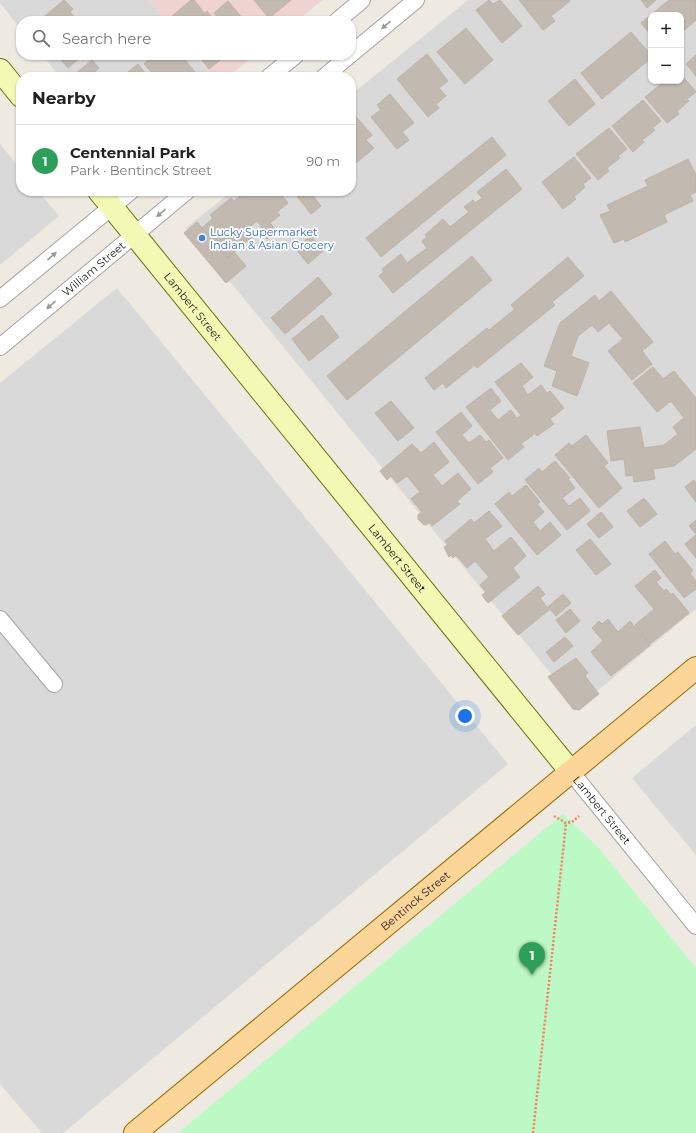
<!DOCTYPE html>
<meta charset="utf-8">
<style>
:root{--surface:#fff;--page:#f2f2f2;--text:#222;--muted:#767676;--line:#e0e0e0;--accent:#db2777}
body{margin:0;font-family:Montserrat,sans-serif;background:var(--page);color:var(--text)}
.controls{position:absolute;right:12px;top:12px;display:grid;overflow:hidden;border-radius:8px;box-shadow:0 1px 3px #0004}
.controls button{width:36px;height:36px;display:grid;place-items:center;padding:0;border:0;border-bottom:1px solid var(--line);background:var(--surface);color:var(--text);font:20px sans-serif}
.you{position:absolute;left:465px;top:716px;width:14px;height:14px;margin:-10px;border:3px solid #fff;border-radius:50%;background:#1a73e8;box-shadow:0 0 0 6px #1a73e833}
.badge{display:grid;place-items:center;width:26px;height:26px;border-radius:50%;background:var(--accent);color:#fff;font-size:13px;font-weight:700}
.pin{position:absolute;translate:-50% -33px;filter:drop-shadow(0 1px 2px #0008)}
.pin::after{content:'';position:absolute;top:21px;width:14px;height:12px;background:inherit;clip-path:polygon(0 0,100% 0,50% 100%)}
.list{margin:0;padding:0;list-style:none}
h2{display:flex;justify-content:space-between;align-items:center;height:52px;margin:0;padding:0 16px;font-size:17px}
h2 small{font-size:13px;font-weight:400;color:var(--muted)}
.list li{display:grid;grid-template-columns:26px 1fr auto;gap:12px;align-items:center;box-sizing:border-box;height:72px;padding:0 16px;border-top:1px solid var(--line)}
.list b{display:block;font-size:15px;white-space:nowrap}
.list p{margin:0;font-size:13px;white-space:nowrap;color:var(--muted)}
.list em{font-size:13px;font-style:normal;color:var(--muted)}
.icon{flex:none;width:22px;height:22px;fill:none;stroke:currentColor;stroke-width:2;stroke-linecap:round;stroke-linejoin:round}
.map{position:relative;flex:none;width:696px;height:1133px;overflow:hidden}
.search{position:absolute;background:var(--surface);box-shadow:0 1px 3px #0004;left:16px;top:16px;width:340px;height:44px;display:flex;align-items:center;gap:10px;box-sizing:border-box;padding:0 14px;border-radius:16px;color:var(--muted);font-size:15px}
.panel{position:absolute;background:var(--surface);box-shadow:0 1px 3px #0004;left:16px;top:72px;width:340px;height:124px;border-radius:16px}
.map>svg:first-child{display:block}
.residential{fill:#dad9d9;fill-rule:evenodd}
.commercial{fill:#efd3d0}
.park{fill:#bdf9c4}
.building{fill:#c2bab1;stroke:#bfb1a4}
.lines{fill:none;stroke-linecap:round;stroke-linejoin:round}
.street-casing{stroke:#a3a3a3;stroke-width:18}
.secondary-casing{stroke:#627204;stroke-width:24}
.primary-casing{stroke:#946900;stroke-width:24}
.path{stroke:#fa7b66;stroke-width:2.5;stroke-dasharray:2 2;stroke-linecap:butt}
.street{stroke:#fff;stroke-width:16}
.secondary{stroke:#f3f9b4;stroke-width:22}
.primary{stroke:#fcd598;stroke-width:22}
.oneway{fill:#999}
.shop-dot{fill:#3f7fe0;stroke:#fff;stroke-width:1.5}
.labels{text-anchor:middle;stroke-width:3.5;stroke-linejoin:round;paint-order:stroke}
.shop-label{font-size:11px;fill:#366cbe;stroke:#fff;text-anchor:start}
.street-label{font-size:11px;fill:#1c1c1c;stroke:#fff}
</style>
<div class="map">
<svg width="696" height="1133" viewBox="0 0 696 1133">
<rect width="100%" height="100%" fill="#eeeae2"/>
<g class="residential">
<path d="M0 0H149L166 21H21V29L0 3Z"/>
<path d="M468 0H696V609L578 707 186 228 232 191H351V95ZM651 15H681V81H651Z"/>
<path d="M42 55H194L212 77H60Z"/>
<path d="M0 144 21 170V191H38L59 216 0 265Z"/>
<path d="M117 288 508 764 63 1133H42L0 1084V383Z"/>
<path d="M696 725V855L632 778Z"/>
</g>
<g class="commercial">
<path d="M149 0H323L297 21H166Z"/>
<path d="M194 55H255L228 77H212Z"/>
</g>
<path class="park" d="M563 814 597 846 696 968V1133H178Z"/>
<g class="building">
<path d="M64 0 73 9 70 12 78 21H39Z"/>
<path d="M191 0H194L205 14 207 11 215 21H174L171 17Z"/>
<path d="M254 0H291L269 18Z"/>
<path d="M489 0 493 4 500 0 522 26 502 43 476 10Z"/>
<path d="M519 0H569L570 1 551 16 555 21 543 30Z"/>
<path d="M641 0H656L647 8Z"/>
<path d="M669 0H696V20L681 33V15H651V35L641 23Z"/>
<path d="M228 1 243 19 241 21H221L214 13Z"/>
<path d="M466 28 493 60 465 84 437 52Z"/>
<path d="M631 32 651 55V58L602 99 581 73Z"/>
<path d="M427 54 448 81 439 88 446 96 436 104 439 108 428 117 397 79Z"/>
<path d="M57 55H83L68 68Z"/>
<path d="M155 55H181L199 77H156L144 64Z"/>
<path d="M198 55H226L209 69Z"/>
<path d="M696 55V76L686 64Z"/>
<path d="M92 60 99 68 88 77H75L73 76Z"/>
<path d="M138 64 148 77H122Z"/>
<path d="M681 74 696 92 687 99 689 101 677 111 679 114 667 123 645 97 665 81H681Z"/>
<path d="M575 79 595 104 569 126 548 101Z"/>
<path d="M390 94 414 123 402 132 409 140 397 149 371 117 381 110 377 105Z"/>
<path d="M643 100 661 121 652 128 655 130 642 140 644 142 633 152 612 126Z"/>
<path d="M351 111 372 135 366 140 374 148 351 167Z"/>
<path d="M609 128 627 149 618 156 620 158 607 168 609 171 598 180 576 154Z"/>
<path d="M492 137 506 155 381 257 366 238Z"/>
<path d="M574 157 591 178 583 184 585 187 574 197 576 199 563 209 542 182Z"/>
<path d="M688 159 696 175V192L690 195 693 201 664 215 667 222 625 242 624 239 614 243 600 215 610 211 607 205 648 186 645 180Z"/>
<path d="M506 169 522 189 393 293 379 276 384 272 382 269 401 254 407 263 427 248 422 241 427 237 425 235 443 219 450 227 469 212 464 207 473 200 475 203 482 198 477 192Z"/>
<path d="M243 191H283L280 193 288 203 277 212 280 215 270 223 277 231 267 239 259 229 262 227 257 221 246 230 252 237 227 258 202 228 213 218 210 215 231 198 234 201 244 193Z"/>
<path d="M293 191H309L321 206 311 214Z"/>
<path d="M197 222 227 258 234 252 246 266 226 283 184 233Z"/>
<path d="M311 236 323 251 308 264 295 248Z"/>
<path d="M472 256 492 280 347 400 327 376Z"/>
<path d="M568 257 584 276 552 302 555 305 477 368 475 365 446 388 443 383 434 390 425 378 487 328 489 330 515 309 511 305Z"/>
<path d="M318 277 332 294 285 334 271 318Z"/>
<path d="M611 291 653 342 642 351 652 364 632 380 608 351 623 339 609 323 598 332 592 325 578 336 571 356 589 363 577 396 552 386 557 371 544 366 560 323 595 295 599 301Z"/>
<path d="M322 315 339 337 309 361 292 339Z"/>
<path d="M521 363 533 377 522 386 528 395 541 385 547 393 550 391 564 408 550 419 554 424 537 436 495 382Z"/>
<path d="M653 367 663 379 674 371 696 398V449L674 466 653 469 655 479 634 482 633 475 626 476 624 459 611 461 607 431 640 427 644 448 664 445 678 434 673 427 684 418 671 401 657 412 633 383Z"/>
<path d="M491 388 501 401 490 410 498 420 511 410 517 418 520 416 534 434 521 444 524 447 508 460 466 407Z"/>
<path d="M391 401 414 428 398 441 375 413Z"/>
<path d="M461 412 472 426 462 435 469 443 480 435 486 442 489 440 503 458 490 468 493 472 478 484 436 432Z"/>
<path d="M586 435 608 463 604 466 622 488 599 508 555 455 569 443 572 446Z"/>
<path d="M434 442 449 462 433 475 442 486 458 473 471 489 457 501 460 504 432 526 430 522 426 525 423 524 418 519V515L422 512 411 499 420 492 407 476 397 483 391 476 387 480 380 471 412 444 421 453Z"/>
<path d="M555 461 570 478 568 479 575 488 562 498 569 506 580 498 590 511 567 530 525 480 539 468 542 472Z"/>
<path d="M694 480 696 483V502L685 487Z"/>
<path d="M526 485 540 502 537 504 544 512 533 522 540 531 550 522 561 535 537 555 495 504 509 492 512 496Z"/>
<path d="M644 498 657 514 640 527 627 511Z"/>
<path d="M489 511 502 526 485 539 494 551 511 537 526 556 513 568 520 577 488 603 482 595 486 592 480 585 489 577 475 561 467 568 456 555 453 558 451 555 449 557 444 547 448 545 445 541 471 519 474 523Z"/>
<path d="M601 512 613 527 599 538 587 524Z"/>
<path d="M696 520V534L689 526Z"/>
<path d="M696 535V558L685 544Z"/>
<path d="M590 539 611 564 596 575 576 550Z"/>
<path d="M665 541 675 554 678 552 693 571 690 573 696 581V589L684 598 649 554Z"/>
<path d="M655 570 661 578 656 582 664 591 666 589 671 595 673 593 689 613 650 644 635 625 654 609 635 586Z"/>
<path d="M538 586 545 594 540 598 549 610 518 635 502 616Z"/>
<path d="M563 594 571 603 556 616 548 607Z"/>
<path d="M570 609 580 621 566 633 556 620Z"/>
<path d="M608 619 618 632 630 621 650 645 611 676 591 652 603 641 592 628 599 621 602 624Z"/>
<path d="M565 637 573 646 554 662 546 652Z"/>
<path d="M576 658 588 673 585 676 599 694 579 710 573 709 548 677Z"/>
</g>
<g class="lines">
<defs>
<g id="street">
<path d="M337 21 362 0"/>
<path d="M351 54 416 0"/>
<path d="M269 77 296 55"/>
<path d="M324 77 350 55"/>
<path d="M0 299 131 191"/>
<path id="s1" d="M0 347 187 191"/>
<path d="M0 619 54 684"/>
<path id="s2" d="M571 772 696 926"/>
</g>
<g id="secondary">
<path d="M0 70 21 96"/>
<path id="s3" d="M99 191 571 772"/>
</g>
<g id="primary">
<path id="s4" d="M135 1133 696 668"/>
</g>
</defs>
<use href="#street" class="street-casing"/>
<use href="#secondary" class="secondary-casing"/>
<use href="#primary" class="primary-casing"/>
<g class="path">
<path d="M554 816 566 823 572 822 579 816"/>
<path d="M533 1133 566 823"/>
</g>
<use href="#street" class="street"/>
<use href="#secondary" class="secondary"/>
<use href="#primary" class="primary"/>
</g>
<defs><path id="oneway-solid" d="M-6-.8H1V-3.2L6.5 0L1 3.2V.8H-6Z"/></defs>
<g class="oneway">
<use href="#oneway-solid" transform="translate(386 25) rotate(140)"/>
<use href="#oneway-solid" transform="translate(161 213) rotate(140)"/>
<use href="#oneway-solid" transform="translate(52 256) rotate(-40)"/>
<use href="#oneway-solid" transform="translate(51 305) rotate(140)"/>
</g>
<circle class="shop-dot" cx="202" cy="238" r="4"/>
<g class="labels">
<g class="shop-label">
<text x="210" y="236">Lucky Supermarket<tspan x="210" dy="13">Indian &amp; Asian Grocery</tspan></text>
</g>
<g class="street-label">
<text dy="4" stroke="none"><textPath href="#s1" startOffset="122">William Street</textPath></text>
<text dy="4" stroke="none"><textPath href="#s3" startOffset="149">Lambert Street</textPath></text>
<text dy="4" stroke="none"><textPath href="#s3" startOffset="473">Lambert Street</textPath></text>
<text dy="4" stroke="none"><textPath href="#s2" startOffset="49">Lambert Street</textPath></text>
<text dy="4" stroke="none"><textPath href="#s4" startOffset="364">Bentinck Street</textPath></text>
</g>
</g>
</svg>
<div class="controls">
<button>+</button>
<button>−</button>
</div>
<div class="you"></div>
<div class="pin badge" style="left:532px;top:975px;background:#2e9e5b">1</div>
<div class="search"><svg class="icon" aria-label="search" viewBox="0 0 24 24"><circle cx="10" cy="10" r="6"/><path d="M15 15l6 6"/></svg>Search here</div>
<section class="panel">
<h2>Nearby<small></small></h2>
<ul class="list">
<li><span class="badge" style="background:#2e9e5b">1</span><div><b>Centennial Park</b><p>Park · Bentinck Street</p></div><em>90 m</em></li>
</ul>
</section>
</div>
